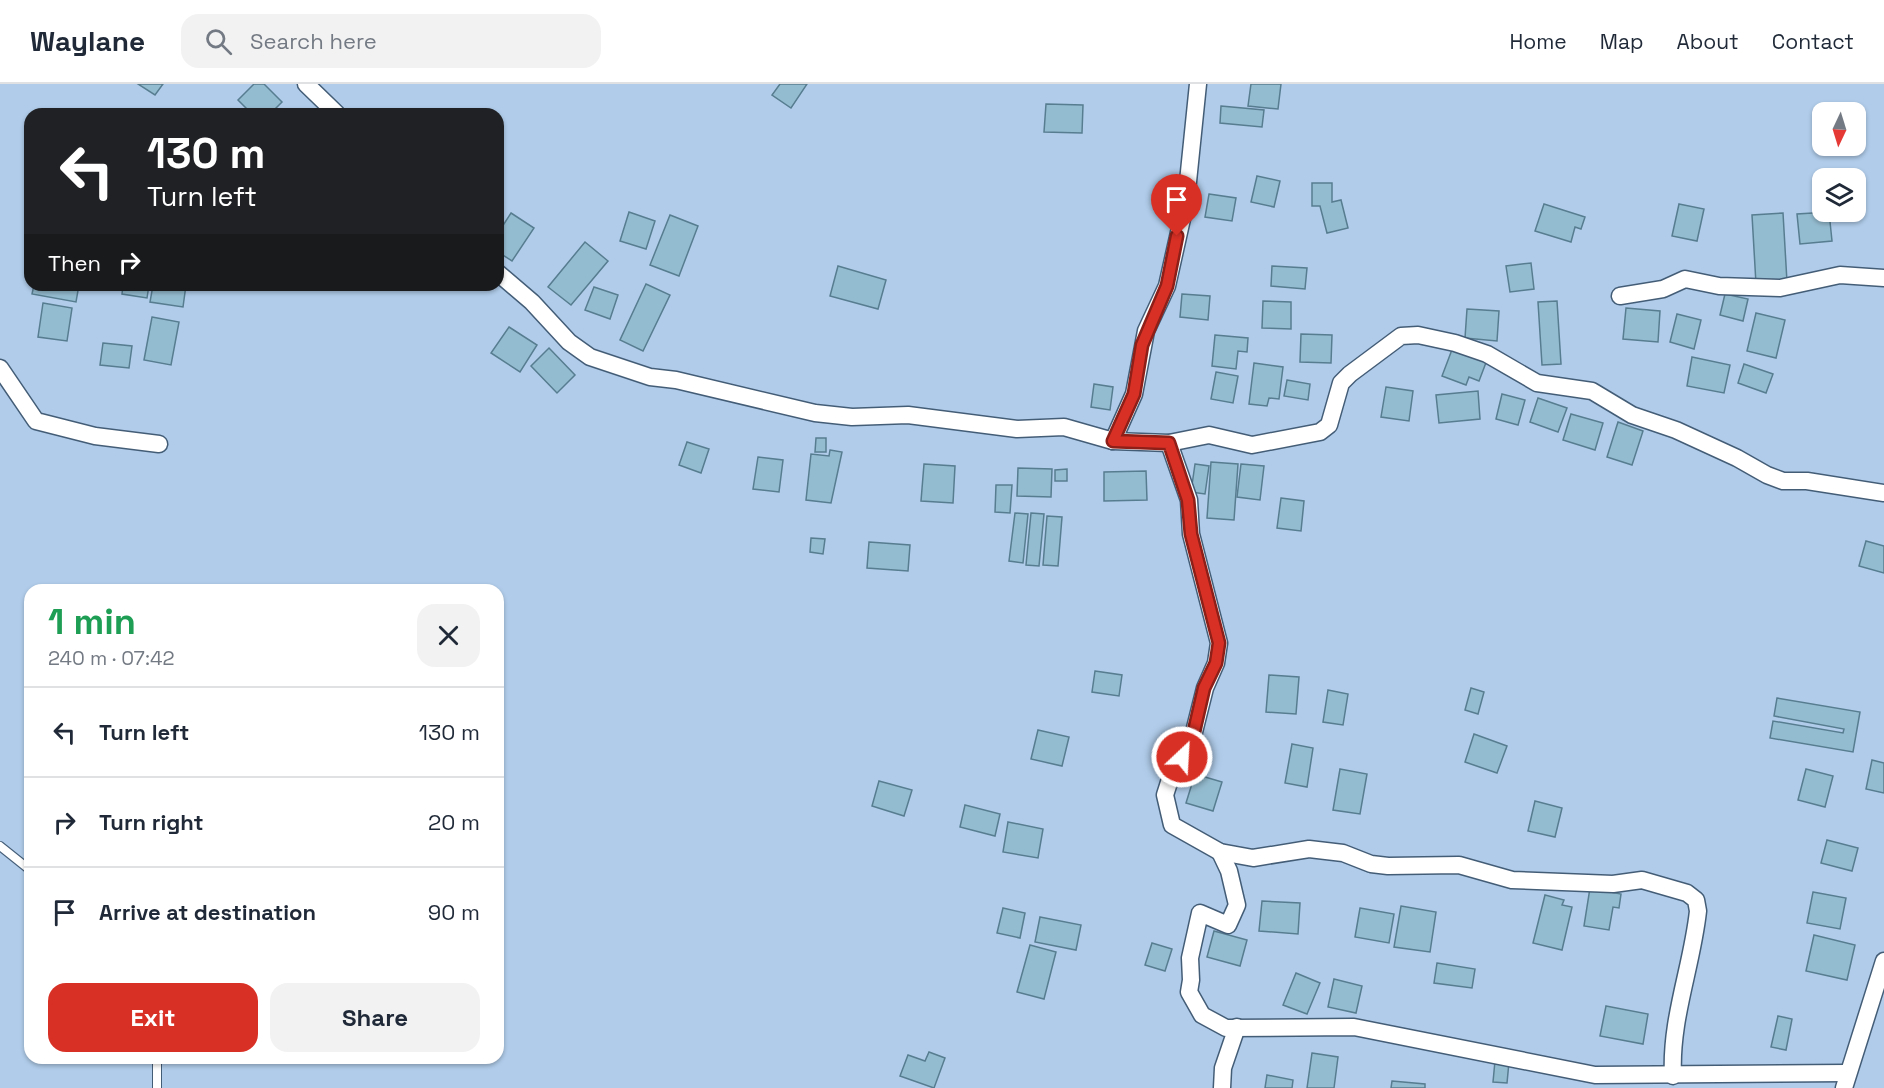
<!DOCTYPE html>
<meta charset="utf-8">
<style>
:root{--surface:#fff;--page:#f2f2f3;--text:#1f2937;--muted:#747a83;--line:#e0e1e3;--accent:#d93025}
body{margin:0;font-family:"Space Grotesk",sans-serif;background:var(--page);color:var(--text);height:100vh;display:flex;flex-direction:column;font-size:22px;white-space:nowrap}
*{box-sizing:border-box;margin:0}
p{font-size:20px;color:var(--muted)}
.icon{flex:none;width:33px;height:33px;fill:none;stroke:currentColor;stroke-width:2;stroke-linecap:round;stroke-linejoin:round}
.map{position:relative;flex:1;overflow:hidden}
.details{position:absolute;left:24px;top:500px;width:480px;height:480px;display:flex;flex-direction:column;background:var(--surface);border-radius:18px;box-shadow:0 2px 4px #0004}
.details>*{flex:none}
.guide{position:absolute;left:24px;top:24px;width:480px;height:183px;border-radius:18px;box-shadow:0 2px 4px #0004;background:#202124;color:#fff;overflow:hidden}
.needle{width:39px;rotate:184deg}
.fabs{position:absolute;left:1812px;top:18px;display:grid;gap:12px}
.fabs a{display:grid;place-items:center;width:54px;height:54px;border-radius:12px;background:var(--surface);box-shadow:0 2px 4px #0004;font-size:30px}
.pin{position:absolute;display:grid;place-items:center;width:51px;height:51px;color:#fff;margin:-62px -26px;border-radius:50% 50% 50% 0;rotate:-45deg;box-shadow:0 0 6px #0007}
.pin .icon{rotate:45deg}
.me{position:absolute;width:66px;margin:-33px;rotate:25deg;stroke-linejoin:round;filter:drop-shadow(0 0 4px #0008)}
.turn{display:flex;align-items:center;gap:21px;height:126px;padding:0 24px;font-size:27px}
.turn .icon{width:78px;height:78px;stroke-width:2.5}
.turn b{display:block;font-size:42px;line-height:51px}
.then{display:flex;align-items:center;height:57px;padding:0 24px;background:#0003;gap:12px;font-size:22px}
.round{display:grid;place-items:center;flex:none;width:63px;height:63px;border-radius:18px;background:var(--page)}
.overview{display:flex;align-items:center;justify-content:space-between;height:102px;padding:0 24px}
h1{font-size:36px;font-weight:700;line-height:45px;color:#1e9e55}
.primary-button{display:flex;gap:12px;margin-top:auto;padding:12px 24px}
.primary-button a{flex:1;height:69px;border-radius:18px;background:var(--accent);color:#fff;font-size:24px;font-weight:700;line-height:69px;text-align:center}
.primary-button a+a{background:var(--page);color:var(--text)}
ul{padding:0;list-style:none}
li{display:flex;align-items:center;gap:18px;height:90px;padding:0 24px;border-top:2px solid var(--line)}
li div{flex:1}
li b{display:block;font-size:22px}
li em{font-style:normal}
header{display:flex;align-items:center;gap:36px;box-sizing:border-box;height:84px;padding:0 30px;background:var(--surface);border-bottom:2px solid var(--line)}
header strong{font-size:28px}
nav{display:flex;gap:33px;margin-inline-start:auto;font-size:21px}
.search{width:420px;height:54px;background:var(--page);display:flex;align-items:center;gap:15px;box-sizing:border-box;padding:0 21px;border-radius:18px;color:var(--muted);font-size:22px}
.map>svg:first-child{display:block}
.building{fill:#94bcd0;stroke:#577d90;stroke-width:1.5}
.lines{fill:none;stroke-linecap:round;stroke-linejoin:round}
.lane-casing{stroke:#445d77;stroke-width:10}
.street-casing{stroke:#445d77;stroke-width:19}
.lane{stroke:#fff;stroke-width:8}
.street{stroke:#fff;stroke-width:16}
.route-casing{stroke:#8d1f18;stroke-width:15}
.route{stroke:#d93025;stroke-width:10}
</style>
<header>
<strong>Waylane</strong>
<div class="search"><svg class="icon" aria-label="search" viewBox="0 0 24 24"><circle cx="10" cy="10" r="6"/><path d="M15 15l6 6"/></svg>Search here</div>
<nav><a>Home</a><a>Map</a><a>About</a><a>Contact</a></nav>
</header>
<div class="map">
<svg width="1884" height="1004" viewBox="0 0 1884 1004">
<rect width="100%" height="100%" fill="#b0ccea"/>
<g class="building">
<path d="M 138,0 L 163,0 L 155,11 Z"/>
<path d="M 254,0 L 264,0 L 282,18 L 270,30 L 252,30 L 238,16 Z"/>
<path d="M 780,0 L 807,0 L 791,24 L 772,11 Z"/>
<path d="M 1251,0 L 1281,0 L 1278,25 L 1248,22 Z"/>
<path d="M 1046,20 L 1083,21 L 1082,49 L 1044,48 Z"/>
<path d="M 1221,22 L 1264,26 L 1262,43 L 1220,39 Z"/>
<path d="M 1257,92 L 1280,97 L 1274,123 L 1251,118 Z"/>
<path d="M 1312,99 L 1332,99 L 1332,118 L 1341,116 L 1348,144 L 1327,149 L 1320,122 L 1312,122 Z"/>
<path d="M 1209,110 L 1236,114 L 1232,137 L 1205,133 Z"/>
<path d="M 1544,120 L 1585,133 L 1581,145 L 1575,143 L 1571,158 L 1535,147 Z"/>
<path d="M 1679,120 L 1704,125 L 1697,157 L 1672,152 Z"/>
<path d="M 629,128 L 655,137 L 646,165 L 620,157 Z"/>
<path d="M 1829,128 L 1832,157 L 1800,160 L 1797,130 Z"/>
<path d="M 511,129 L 534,144 L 512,177 L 498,168 L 498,149 Z"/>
<path d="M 1783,129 L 1787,198 L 1756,200 L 1752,131 Z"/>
<path d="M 670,131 L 698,142 L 679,192 L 650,181 Z"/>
<path d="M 585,158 L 608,177 L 571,221 L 548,203 Z"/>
<path d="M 1531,179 L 1534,205 L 1510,208 L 1506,182 Z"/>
<path d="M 838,182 L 886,196 L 878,225 L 830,212 Z"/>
<path d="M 1272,182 L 1307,184 L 1305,205 L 1271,202 Z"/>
<path d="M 646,200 L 670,211 L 643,267 L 620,256 Z"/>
<path d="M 34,201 L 79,201 L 76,218 L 32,210 Z"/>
<path d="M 123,201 L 149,201 L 147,214 L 122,210 Z"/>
<path d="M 153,201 L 186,201 L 183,223 L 150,218 Z"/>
<path d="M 594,203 L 618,211 L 610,235 L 585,226 Z"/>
<path d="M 1182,210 L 1210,212 L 1208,236 L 1180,233 Z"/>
<path d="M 1725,210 L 1748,215 L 1743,237 L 1720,231 Z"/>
<path d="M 1263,217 L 1291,218 L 1291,245 L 1262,244 Z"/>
<path d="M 1557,217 L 1561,280 L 1542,281 L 1538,218 Z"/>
<path d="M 43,219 L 72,224 L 67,257 L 38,253 Z"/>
<path d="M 1626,224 L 1660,227 L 1658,258 L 1623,255 Z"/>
<path d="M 1467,225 L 1499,227 L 1497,257 L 1465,254 Z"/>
<path d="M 1756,229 L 1785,236 L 1776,274 L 1747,267 Z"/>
<path d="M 1677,230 L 1701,236 L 1694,265 L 1670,258 Z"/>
<path d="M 152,233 L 179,238 L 171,281 L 144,276 Z"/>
<path d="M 509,243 L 537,261 L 520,288 L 491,269 Z"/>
<path d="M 1301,250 L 1332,251 L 1331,279 L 1300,278 Z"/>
<path d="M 1215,251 L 1248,254 L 1247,268 L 1238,267 L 1236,285 L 1212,282 Z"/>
<path d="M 103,259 L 132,262 L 129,284 L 100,281 Z"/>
<path d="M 1453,263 L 1487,276 L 1479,297 L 1469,293 L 1466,301 L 1442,292 Z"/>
<path d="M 549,264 L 575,291 L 557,309 L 531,282 Z"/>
<path d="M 1692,273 L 1730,281 L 1724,309 L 1687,302 Z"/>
<path d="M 1254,279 L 1283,283 L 1279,315 L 1269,314 L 1267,322 L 1249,320 Z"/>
<path d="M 1744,280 L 1773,290 L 1766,309 L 1738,299 Z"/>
<path d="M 1216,288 L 1238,292 L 1233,319 L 1211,315 Z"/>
<path d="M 1287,296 L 1310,300 L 1308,316 L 1284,312 Z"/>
<path d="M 1094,300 L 1113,303 L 1110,326 L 1091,323 Z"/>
<path d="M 1386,303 L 1413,307 L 1409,337 L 1381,333 Z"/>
<path d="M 1478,307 L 1480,335 L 1439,339 L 1436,311 Z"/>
<path d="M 1502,310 L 1525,316 L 1518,341 L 1496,335 Z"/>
<path d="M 1538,314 L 1567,324 L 1558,348 L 1530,338 Z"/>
<path d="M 1571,330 L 1603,339 L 1595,366 L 1563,356 Z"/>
<path d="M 1618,338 L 1643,347 L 1632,381 L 1607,373 Z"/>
<path d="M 816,354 L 826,354 L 826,368 L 815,368 Z"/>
<path d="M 687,358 L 709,365 L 701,389 L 679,381 Z"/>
<path d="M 830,366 L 842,368 L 831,419 L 806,416 L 811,370 L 829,372 Z"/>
<path d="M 758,373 L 783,376 L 779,408 L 753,405 Z"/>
<path d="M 1211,378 L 1238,380 L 1234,436 L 1207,434 Z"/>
<path d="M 924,380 L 955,382 L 953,419 L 921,417 Z"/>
<path d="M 1195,380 L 1209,382 L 1205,410 L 1191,408 Z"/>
<path d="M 1241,380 L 1264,382 L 1260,416 L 1237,413 Z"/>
<path d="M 1018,384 L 1052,385 L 1051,413 L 1017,412 Z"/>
<path d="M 1067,385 L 1067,397 L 1055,397 L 1055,386 Z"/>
<path d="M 1146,387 L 1147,416 L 1104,417 L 1104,388 Z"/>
<path d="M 996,401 L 1012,401 L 1010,429 L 995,428 Z"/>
<path d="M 1281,414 L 1304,417 L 1301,447 L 1277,444 Z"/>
<path d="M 1015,429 L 1028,430 L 1023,479 L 1009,477 Z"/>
<path d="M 1031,429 L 1044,430 L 1039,482 L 1026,481 Z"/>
<path d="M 1047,432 L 1062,433 L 1058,482 L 1043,481 Z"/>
<path d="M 811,454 L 825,455 L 823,470 L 810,468 Z"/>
<path d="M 1866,457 L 1884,462 L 1884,489 L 1859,482 Z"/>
<path d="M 869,458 L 910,461 L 908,487 L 867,484 Z"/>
<path d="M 1095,587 L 1122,591 L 1119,612 L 1092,608 Z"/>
<path d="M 1269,591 L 1299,593 L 1296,630 L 1266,628 Z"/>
<path d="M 1471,604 L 1484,608 L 1478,630 L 1465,626 Z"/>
<path d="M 1328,606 L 1348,610 L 1343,641 L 1323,638 Z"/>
<path d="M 1777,614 L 1860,628 L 1853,668 L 1770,654 L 1773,637 L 1843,649 L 1844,645 L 1774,632 Z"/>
<path d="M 1038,646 L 1069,653 L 1062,682 L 1031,675 Z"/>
<path d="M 1474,650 L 1507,662 L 1497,689 L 1465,678 Z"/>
<path d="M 1292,660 L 1313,664 L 1307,703 L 1285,699 Z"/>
<path d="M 1872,676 L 1884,679 L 1884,709 L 1866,705 Z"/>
<path d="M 1340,685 L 1367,690 L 1360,730 L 1333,726 Z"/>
<path d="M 1806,685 L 1833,692 L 1825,723 L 1798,716 Z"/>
<path d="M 1195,690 L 1222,698 L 1213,727 L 1186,719 Z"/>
<path d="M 879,697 L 912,706 L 904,732 L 872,722 Z"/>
<path d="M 1535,717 L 1562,724 L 1555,753 L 1528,747 Z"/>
<path d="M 965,721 L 1000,730 L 995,752 L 960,743 Z"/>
<path d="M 1008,738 L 1043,745 L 1038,774 L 1003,768 Z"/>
<path d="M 1827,756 L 1858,764 L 1852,787 L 1821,779 Z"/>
<path d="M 1590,804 L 1621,810 L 1619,824 L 1613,823 L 1609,846 L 1584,842 Z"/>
<path d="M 1813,808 L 1846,814 L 1840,845 L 1807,839 Z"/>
<path d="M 1545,811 L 1564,816 L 1562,821 L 1572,823 L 1562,866 L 1533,859 Z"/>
<path d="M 1262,817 L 1300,819 L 1298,850 L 1259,847 Z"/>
<path d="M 1401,822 L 1436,828 L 1430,868 L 1394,863 Z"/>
<path d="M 1003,824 L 1025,829 L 1020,854 L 997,849 Z"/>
<path d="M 1360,824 L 1394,830 L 1389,859 L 1355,853 Z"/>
<path d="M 1040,833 L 1081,841 L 1076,866 L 1035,858 Z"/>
<path d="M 1214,847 L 1247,856 L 1240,882 L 1207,873 Z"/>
<path d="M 1814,851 L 1855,861 L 1847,896 L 1806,887 Z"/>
<path d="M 1152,859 L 1172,865 L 1165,887 L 1145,881 Z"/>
<path d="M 1030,861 L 1056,868 L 1044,915 L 1017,908 Z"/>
<path d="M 1437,879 L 1475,885 L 1472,904 L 1434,899 Z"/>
<path d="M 1296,889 L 1320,899 L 1307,930 L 1283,921 Z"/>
<path d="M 1334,895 L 1362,902 L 1356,929 L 1328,923 Z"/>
<path d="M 1606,922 L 1648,930 L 1643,960 L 1600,952 Z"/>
<path d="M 1778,932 L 1792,935 L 1786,966 L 1771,963 Z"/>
<path d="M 929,968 L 945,974 L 934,1004 L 900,992 L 908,971 L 925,977 Z"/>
<path d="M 1312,969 L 1338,973 L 1334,1004 L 1307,1004 Z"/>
<path d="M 1495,977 L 1509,978 L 1507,999 L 1493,998 Z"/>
<path d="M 1267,991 L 1293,996 L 1292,1004 L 1265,1004 Z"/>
<path d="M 1392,997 L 1425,1000 L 1425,1004 L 1391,1004 Z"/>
</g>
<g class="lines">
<defs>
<g id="lane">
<path d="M 0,762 L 30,786"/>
<path d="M 157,974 L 157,1004"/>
</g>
<g id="street">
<path d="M 306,0 L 337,30"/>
<path d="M 498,189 L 532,218 L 569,258 L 590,273 L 650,293 L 676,296 L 815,329 L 852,333 L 908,331 L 1017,345 L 1064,343 L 1113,357 L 1169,359 L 1209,351 L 1252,361 L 1320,348 L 1329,341 L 1341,299 L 1350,290 L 1401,252 L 1418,251 L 1455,259 L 1487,270 L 1537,299 L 1592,307 L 1632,331 L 1676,346 L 1737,374 L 1767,391 L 1783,397 L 1807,397 L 1884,409"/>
<path d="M 1620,212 L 1663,205 L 1685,195 L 1719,202 L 1780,204 L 1840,191 L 1884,194"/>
<path d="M 0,284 L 36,337 L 95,352 L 159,360"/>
<path d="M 1113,357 L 1134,310 L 1146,247 L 1167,202 L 1186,117 L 1198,0"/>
<path d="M 1169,359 L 1189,416 L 1191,450 L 1219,559 L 1216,579 L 1205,604 L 1192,656 L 1172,689 L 1165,711 L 1172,741 L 1220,768 L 1253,774 L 1309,765 L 1343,769 L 1371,780 L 1388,782 L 1459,781 L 1512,796 L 1613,800 L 1642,796 L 1687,809 L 1696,816 L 1698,827 C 1692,883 1670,935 1673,992"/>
<path d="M 1220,768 L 1229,787 L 1237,821 L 1228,841 L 1200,829 L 1190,874 L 1191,896 L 1189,908 L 1202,931 L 1226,944 L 1354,943 L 1595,991 L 1847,989"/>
<path d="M 1222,1004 L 1223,984 L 1237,943"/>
<path d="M 1844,1004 L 1884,877"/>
</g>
</defs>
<use href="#lane" class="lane-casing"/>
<use href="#street" class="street-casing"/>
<use href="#lane" class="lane"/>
<use href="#street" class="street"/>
</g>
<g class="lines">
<defs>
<path id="route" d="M 1177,152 L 1167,202 L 1142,261 L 1134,310 L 1113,357 L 1169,359 L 1188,416 L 1191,450 L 1219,559 L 1216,579 L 1204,604 L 1192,656 L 1182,673"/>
</defs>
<use href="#route" class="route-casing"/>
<use href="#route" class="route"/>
</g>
</svg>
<div class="fabs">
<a><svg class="needle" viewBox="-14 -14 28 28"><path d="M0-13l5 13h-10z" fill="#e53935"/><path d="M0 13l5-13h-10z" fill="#747a83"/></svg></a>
<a><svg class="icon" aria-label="layers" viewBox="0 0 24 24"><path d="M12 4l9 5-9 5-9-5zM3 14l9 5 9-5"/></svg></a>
</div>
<div class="pin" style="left:1177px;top:152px;background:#d93025"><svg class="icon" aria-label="arrive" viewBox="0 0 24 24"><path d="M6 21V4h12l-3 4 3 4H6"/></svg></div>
<svg class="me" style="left:1182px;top:673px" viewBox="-20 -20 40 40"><circle r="17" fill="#d93025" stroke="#fff" stroke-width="3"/><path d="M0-11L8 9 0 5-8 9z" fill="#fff"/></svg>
<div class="guide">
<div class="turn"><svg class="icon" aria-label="left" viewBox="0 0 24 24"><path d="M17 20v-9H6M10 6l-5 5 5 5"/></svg><div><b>130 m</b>Turn left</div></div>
<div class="then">Then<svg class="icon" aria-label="right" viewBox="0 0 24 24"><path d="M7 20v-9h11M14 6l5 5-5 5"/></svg></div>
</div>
<section class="details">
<div class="overview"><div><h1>1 min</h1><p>240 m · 07:42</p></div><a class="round"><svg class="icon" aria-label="close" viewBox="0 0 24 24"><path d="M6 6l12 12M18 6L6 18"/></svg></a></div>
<ul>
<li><svg class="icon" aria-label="left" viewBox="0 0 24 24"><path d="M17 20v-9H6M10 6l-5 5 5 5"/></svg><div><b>Turn left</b></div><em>130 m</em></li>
<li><svg class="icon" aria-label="right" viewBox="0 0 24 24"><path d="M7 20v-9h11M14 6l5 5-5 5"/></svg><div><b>Turn right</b></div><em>20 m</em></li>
<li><svg class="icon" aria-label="arrive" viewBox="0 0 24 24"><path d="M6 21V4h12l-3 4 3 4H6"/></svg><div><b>Arrive at destination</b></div><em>90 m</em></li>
</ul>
<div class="primary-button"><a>Exit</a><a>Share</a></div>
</section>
</div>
